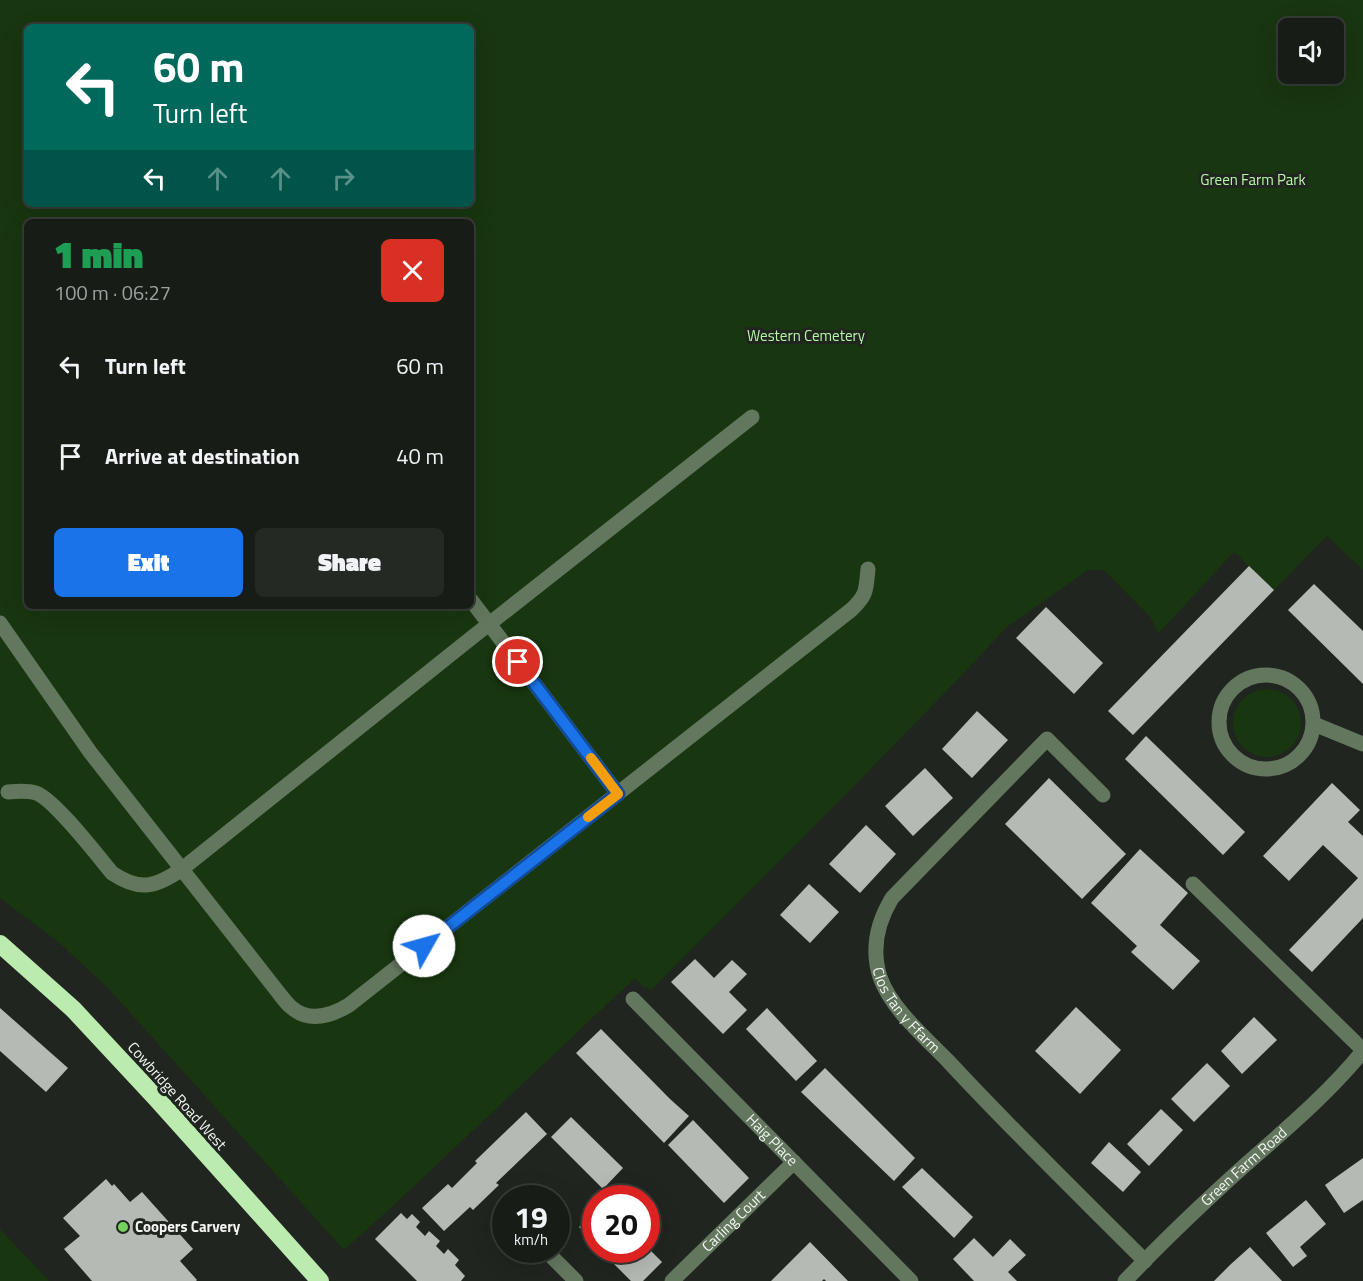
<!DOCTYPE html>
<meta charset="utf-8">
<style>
:root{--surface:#181c17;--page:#252924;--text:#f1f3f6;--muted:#9fa1a1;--line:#363a36;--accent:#1a73e8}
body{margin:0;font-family:"Titillium Web",sans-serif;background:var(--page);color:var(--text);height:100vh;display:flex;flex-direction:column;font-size:22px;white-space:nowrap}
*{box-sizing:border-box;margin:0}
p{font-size:20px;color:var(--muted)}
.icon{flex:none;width:33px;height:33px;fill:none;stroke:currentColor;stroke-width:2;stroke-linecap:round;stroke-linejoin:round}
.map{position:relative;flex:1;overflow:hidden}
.drawer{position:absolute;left:24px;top:219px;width:450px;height:390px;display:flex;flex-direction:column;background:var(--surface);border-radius:9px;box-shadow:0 6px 24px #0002,0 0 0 2px var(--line)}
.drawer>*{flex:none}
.hud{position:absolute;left:24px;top:24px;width:450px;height:183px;border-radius:9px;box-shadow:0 6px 24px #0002,0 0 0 2px var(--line);background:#00695c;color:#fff;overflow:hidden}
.fabs{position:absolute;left:1278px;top:18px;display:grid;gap:12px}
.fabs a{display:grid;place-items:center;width:66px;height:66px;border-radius:9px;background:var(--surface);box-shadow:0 6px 24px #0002,0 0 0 2px var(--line);font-size:30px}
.speed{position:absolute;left:492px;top:1185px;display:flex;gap:12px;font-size:30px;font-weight:700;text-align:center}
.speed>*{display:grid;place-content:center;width:78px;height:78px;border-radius:50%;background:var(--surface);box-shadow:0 6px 24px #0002,0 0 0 2px var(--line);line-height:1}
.speed small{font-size:15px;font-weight:400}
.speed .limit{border:9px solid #d22;background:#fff;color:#111}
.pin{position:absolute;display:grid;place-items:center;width:51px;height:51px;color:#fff;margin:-26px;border:3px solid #fff;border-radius:50%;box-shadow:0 2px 6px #0007}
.me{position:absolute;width:66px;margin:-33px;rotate:52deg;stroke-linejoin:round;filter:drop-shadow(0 0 4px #0008)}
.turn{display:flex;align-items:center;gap:21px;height:126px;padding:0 30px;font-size:27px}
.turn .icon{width:78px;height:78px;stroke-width:2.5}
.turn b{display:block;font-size:42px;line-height:51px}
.lanes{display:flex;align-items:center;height:57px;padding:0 30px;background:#0003;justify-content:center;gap:30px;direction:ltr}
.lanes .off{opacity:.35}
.round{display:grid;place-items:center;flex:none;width:63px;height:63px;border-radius:9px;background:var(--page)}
.headline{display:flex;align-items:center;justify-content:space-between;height:102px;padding:0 30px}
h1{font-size:36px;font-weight:800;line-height:45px;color:#1e9e55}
.action{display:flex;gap:12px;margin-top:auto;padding:12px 30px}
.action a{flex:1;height:69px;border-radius:9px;background:var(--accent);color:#fff;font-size:24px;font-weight:800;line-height:69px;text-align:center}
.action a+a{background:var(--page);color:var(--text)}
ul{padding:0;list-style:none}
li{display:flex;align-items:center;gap:18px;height:90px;padding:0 30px}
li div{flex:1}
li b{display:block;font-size:22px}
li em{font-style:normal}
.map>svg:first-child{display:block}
.green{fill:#183610;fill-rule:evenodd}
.building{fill:#b5bbb4}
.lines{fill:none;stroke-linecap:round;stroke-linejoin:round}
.minor{stroke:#63765e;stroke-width:15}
.highway{stroke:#bbebaf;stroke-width:18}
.route-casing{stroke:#114b97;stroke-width:15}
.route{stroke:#1a73e8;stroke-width:10}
.slow{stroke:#f59e0b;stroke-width:10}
.poi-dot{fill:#74d25c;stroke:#20251f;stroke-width:2}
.labels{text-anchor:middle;stroke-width:6;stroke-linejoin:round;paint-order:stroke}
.park-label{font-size:15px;fill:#b6f7a7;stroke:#20251f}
.street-label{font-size:15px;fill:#f2f5f1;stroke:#20251f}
.poi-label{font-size:15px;font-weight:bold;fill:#f2f5f1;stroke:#20251f;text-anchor:start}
</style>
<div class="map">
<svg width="1363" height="1281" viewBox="0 0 1363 1281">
<rect width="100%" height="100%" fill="#20251f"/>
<g class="green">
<path d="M 0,0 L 1363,0 L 1363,570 L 1327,536 L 1274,590 L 1234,552 L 1158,634 L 1151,618 L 1104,570 L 1088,570 L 1007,627 L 961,676 L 856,784 L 652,989 L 643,987 L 635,978 L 394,1205 L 344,1250 L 106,986 L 57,941 L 0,898 ZM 27,27 L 471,27 L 471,204 L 27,204 ZM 1288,28 L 1334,28 L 1334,74 L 1288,74 ZM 27,222 L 471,222 L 471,606 L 27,606 Z"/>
<circle cx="1267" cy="723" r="34"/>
<path d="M 0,1229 L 49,1281 L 0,1281 Z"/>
</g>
<g class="building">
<path d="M 1249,566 L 1274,590 L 1133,735 L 1108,711 Z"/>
<path d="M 1314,584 L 1363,631 L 1363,684 L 1288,610 Z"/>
<path d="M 1046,607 L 1103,663 L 1074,694 L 1016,638 Z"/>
<path d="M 977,711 L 1008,740 L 972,778 L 942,749 Z"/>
<path d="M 1146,736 L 1245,832 L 1223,855 L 1125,759 Z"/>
<path d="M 925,768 L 953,798 L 913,836 L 885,806 Z"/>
<path d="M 1049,778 L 1126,854 L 1082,899 L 1005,824 Z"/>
<path d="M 1332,783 L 1360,810 L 1348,822 L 1363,836 L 1363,918 L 1312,972 L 1289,950 L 1358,878 L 1323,845 L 1289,881 L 1263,856 Z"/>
<path d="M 866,825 L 896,854 L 860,893 L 829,864 Z"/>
<path d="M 1140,849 L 1188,893 L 1160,925 L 1200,961 L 1173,990 L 1131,952 L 1137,946 L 1091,903 Z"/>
<path d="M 809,884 L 839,912 L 810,943 L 780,915 Z"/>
<path d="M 695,959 L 714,978 L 732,960 L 747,974 L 729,992 L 747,1010 L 723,1034 L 671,982 Z"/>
<path d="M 1076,1007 L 1121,1050 L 1080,1094 L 1035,1051 Z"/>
<path d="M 0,1008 L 68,1068 L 46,1092 L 0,1051 Z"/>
<path d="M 767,1008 L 817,1061 L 796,1081 L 746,1029 Z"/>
<path d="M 1254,1017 L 1277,1040 L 1242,1074 L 1221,1051 Z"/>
<path d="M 601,1029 L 670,1099 L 689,1116 L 664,1143 L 576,1053 Z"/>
<path d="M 1207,1063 L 1230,1086 L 1194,1122 L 1171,1099 Z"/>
<path d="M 825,1068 L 915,1158 L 894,1181 L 801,1092 Z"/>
<path d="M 1161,1109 L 1183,1130 L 1149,1166 L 1127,1144 Z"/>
<path d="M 526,1112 L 547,1134 L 496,1183 L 499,1185 L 473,1210 L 470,1207 L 444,1231 L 422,1208 L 448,1184 L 452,1188 L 477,1163 L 475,1161 Z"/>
<path d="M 571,1117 L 623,1168 L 603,1189 L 551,1137 Z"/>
<path d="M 693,1120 L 749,1178 L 724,1203 L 668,1145 Z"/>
<path d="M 1109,1142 L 1141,1172 L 1123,1192 L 1091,1163 Z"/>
<path d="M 1363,1158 L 1363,1200 L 1344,1213 L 1325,1185 Z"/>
<path d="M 922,1168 L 973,1217 L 954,1238 L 902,1187 Z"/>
<path d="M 106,1179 L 112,1186 L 114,1184 L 130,1202 L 142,1192 L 193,1249 L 180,1261 L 197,1280 L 196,1281 L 92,1281 L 64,1249 L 80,1236 L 63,1218 Z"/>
<path d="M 1306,1200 L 1326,1224 L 1300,1247 L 1307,1256 L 1293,1267 L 1266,1233 Z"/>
<path d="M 596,1211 L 596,1244 L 579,1227 Z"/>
<path d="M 401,1213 L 407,1219 L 412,1214 L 420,1222 L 416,1227 L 425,1236 L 429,1231 L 440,1241 L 436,1246 L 444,1254 L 448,1249 L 459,1260 L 455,1265 L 465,1276 L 461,1281 L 417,1281 L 375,1239 Z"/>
<path d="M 974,1238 L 993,1257 L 1010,1239 L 1026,1255 L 1008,1272 L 1017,1281 L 974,1281 L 953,1259 Z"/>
<path d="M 810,1242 L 848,1281 L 826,1281 L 824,1279 L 822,1281 L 771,1281 Z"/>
<path d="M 646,1246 L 662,1262 L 643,1281 L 631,1281 L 600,1250 L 646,1250 Z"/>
<path d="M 1250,1247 L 1282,1281 L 1214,1281 L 1231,1264 Z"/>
</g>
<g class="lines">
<g class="minor">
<path d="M 471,600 L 618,794"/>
<path d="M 0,623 L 90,752 L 278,992 C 282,997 286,1003 291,1007 C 309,1023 331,1016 349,1005 L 851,610 C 867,595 866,590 868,569"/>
<circle cx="1266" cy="722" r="47"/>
<path d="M 1314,724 L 1363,744"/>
<path d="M 8,792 C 17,791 27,790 36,793 C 54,799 97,855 112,873 C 140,892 156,887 182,869 L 470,639 L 752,417"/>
<path id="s1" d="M 1103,795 L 1047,739 L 892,898 C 877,923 871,949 880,977 C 891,1009 926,1038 949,1062 C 1012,1130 1079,1195 1145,1261"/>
<path d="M 1193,884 L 1363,1050"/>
<path id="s2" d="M 633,999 L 911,1281"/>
<path d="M 545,1250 L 576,1281"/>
<path id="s3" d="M 672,1281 L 794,1162"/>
<path id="s4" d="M 1125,1281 C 1163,1241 1203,1203 1244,1166 C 1286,1129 1328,1094 1363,1051"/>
</g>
<path class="highway" d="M 0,944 L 73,1009 L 156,1098 L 320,1281"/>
</g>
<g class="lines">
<defs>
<path id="route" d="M 424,946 L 618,794 L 518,662"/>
</defs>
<use href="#route" class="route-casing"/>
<use href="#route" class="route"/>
<path class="slow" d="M 588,817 L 618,794 L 591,758"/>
</g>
<circle class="poi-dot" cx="123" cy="1227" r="6"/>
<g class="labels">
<g class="park-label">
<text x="1253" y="185">Green Farm Park</text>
<text x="806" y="341">Western Cemetery</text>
</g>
<g class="street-label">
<text dy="5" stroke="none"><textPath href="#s1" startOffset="426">Clos Tan y Ffarm</textPath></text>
<text transform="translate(177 1096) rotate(48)" y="5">Cowbridge Road West</text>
<text dy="5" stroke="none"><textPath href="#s2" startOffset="198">Haig Place</textPath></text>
<text dy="5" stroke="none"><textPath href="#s4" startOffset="165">Green Farm Road</textPath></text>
<text dy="5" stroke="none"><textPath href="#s3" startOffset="86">Carling Court</textPath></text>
</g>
<g class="poi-label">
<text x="135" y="1232">Coopers Carvery</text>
</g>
</g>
</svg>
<div class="fabs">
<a><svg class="icon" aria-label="sound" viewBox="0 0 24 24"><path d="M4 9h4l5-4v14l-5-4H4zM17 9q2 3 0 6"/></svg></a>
</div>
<div class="speed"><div>19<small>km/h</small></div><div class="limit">20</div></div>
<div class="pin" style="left:518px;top:662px;background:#d93025"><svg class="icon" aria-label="arrive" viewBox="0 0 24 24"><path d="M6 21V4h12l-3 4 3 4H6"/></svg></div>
<svg class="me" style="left:424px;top:946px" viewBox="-20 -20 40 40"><circle r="19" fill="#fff"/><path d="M0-13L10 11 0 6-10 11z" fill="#1a73e8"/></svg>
<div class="hud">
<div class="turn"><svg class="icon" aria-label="left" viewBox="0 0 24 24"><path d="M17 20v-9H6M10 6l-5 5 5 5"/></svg><div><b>60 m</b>Turn left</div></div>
<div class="lanes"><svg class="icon" aria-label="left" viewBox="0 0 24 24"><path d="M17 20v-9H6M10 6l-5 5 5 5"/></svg><svg class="icon off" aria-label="ahead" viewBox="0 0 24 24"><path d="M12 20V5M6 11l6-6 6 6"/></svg><svg class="icon off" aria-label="ahead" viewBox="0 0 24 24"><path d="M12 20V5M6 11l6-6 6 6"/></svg><svg class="icon off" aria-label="right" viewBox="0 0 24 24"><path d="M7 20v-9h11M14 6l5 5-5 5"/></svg></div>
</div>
<section class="drawer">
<div class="headline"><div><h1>1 min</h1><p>100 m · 06:27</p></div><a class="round" style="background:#d93025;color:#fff"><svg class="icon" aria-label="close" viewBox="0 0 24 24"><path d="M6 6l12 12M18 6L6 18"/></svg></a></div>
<ul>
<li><svg class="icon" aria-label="left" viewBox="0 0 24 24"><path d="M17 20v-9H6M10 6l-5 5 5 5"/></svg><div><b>Turn left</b></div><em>60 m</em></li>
<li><svg class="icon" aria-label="arrive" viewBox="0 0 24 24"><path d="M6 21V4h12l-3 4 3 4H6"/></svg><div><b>Arrive at destination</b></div><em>40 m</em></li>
</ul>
<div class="action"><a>Exit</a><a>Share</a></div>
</section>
</div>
